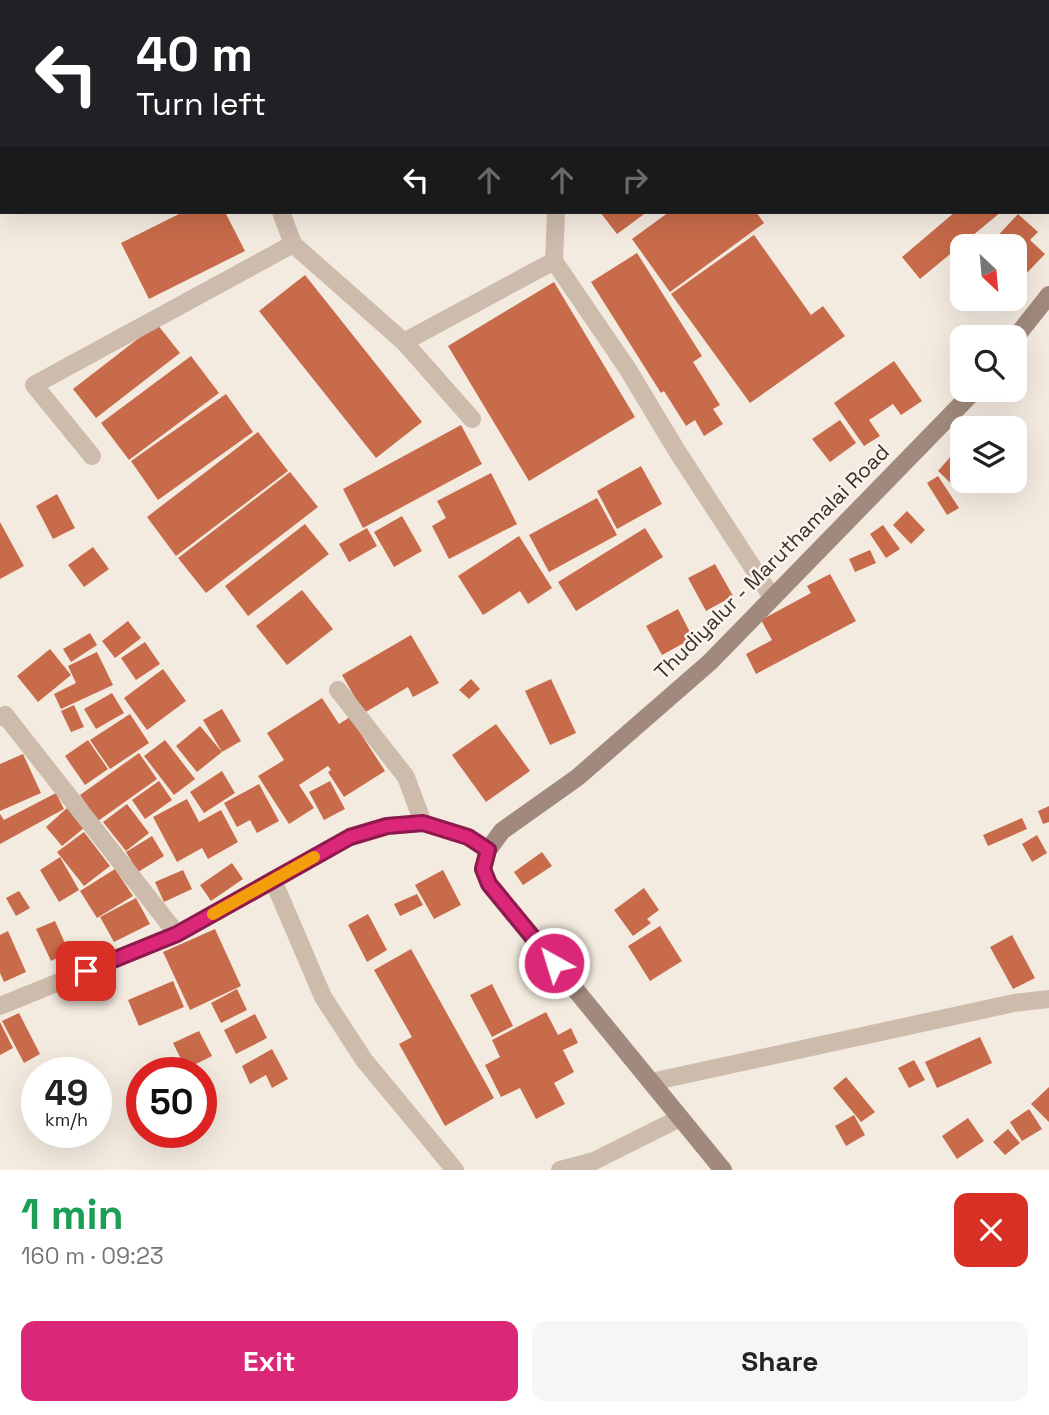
<!DOCTYPE html>
<meta charset="utf-8">
<style>
:root{--surface:#fff;--page:#f6f6f6;--text:#222;--muted:#767676;--accent:#db2777}
body{margin:0;font-family:"Space Grotesk",sans-serif;background:var(--page);color:var(--text);height:100vh;display:flex;flex-direction:column;font-size:26px;white-space:nowrap}
*{box-sizing:border-box;margin:0}
p{font-size:23px;color:var(--muted)}
.icon{flex:none;width:38px;height:38px;fill:none;stroke:currentColor;stroke-width:2;stroke-linecap:round;stroke-linejoin:round}
.map{position:relative;height:1170px;overflow:hidden}
.details{display:flex;flex-direction:column;background:var(--surface);flex:1}
.details>*{flex:none}
.banner{position:absolute;left:0px;top:0px;width:1050px;height:214px;box-shadow:0 7px 28px #0002;background:#202124;color:#fff;overflow:hidden}
.needle{width:46px;rotate:154deg}
.controls{position:absolute;left:950px;top:234px;display:grid;gap:14px}
.controls a{display:grid;place-items:center;width:77px;height:77px;border-radius:14px;background:var(--surface);box-shadow:0 7px 28px #0002;font-size:35px}
.speed{position:absolute;left:21px;top:1057px;display:flex;gap:14px;font-size:35px;font-weight:700;text-align:center}
.speed>*{display:grid;place-content:center;width:91px;height:91px;border-radius:50%;background:var(--surface);box-shadow:0 7px 28px #0002;line-height:1}
.speed small{font-size:18px;font-weight:400}
.speed .limit{border:10px solid #d22;background:#fff;color:#111}
.pin{position:absolute;display:grid;place-items:center;width:60px;height:60px;color:#fff;margin:-30px;border-radius:14px;box-shadow:0 4px 10px #0006}
.me{position:absolute;width:77px;margin:-38px;rotate:321deg;stroke-linejoin:round;filter:drop-shadow(0 0 5px #0008)}
.turn{display:flex;align-items:center;gap:24px;height:147px;padding:0 21px;font-size:32px}
.turn .icon{width:91px;height:91px;stroke-width:2.5}
.turn b{display:block;font-size:49px;line-height:60px}
.lanes{display:flex;align-items:center;height:66px;padding:0 21px;background:#0003;justify-content:center;gap:35px;direction:ltr}
.lanes .off{opacity:.35}
.round{display:grid;place-items:center;flex:none;width:74px;height:74px;border-radius:14px;background:var(--page)}
.summary{display:flex;align-items:center;justify-content:space-between;height:119px;padding:0 21px}
h1{font-size:42px;font-weight:700;line-height:52px;color:#1e9e55}
.cta{display:flex;gap:14px;margin-top:auto;padding:14px 21px}
.cta a{flex:1;height:80px;border-radius:14px;background:var(--accent);color:#fff;font-size:28px;font-weight:700;line-height:80px;text-align:center}
.cta a+a{background:var(--page);color:var(--text)}
.map>svg:first-child{display:block}
.building{fill:#c86b4a}
.lines{fill:none;stroke-linecap:round;stroke-linejoin:round}
.minor{stroke:#cdbbac;stroke-width:18}
.tertiary{stroke:#cdbbac;stroke-width:18}
.secondary{stroke:#a18a7d;stroke-width:18}
.route-casing{stroke:#8e194d;stroke-width:18}
.route{stroke:#db2777;stroke-width:12}
.slow{stroke:#f59e0b;stroke-width:12}
.labels{text-anchor:middle;stroke-width:5;stroke-linejoin:round;paint-order:stroke}
.street-label{font-size:21px;fill:#3b302b;stroke:#fbf5ed}
</style>
<div class="map">
<svg width="1049" height="1170" viewBox="0 0 1049 1170">
<rect width="100%" height="100%" fill="#f4ebe0"/>
<g class="building">
<path d="M 183,212 L 225,212 L 245,251 L 149,299 L 121,243 Z"/>
<path d="M 600,212 L 647,212 L 617,234 Z"/>
<path d="M 669,212 L 756,212 L 764,223 L 670,292 L 632,239 Z"/>
<path d="M 955,212 L 1001,212 L 920,279 L 902,257 Z"/>
<path d="M 1018,214 L 1038,232 L 1030,240 L 1045,254 L 1023,277 L 1015,270 L 1015,247 L 991,247 L 989,245 Z"/>
<path d="M 754,235 L 811,315 L 823,306 L 845,336 L 750,403 L 671,294 Z"/>
<path d="M 637,253 L 702,356 L 693,362 L 720,405 L 713,409 L 723,424 L 704,436 L 695,420 L 686,426 L 664,391 L 661,393 L 591,282 Z"/>
<path d="M 305,275 L 422,422 L 376,458 L 259,311 Z"/>
<path d="M 554,282 L 635,417 L 529,481 L 448,346 Z"/>
<path d="M 157,324 L 180,353 L 96,418 L 73,389 Z"/>
<path d="M 191,356 L 219,393 L 129,460 L 101,423 Z"/>
<path d="M 894,361 L 922,401 L 901,415 L 893,404 L 869,420 L 880,436 L 864,446 L 834,403 Z"/>
<path d="M 226,394 L 253,432 L 158,500 L 131,461 Z"/>
<path d="M 840,420 L 856,443 L 830,462 L 812,439 Z"/>
<path d="M 461,425 L 482,464 L 363,528 L 343,489 Z"/>
<path d="M 258,432 L 288,471 L 176,556 L 147,517 Z"/>
<path d="M 952,455 L 962,465 L 962,481 L 968,481 L 959,491 L 938,471 Z"/>
<path d="M 641,466 L 662,504 L 617,529 L 597,491 Z"/>
<path d="M 290,472 L 318,507 L 206,593 L 178,558 Z"/>
<path d="M 491,473 L 517,524 L 449,559 L 432,526 L 446,518 L 437,501 Z"/>
<path d="M 938,476 L 959,508 L 947,515 L 927,483 Z"/>
<path d="M 57,494 L 75,528 L 53,539 L 36,506 Z"/>
<path d="M 597,498 L 617,535 L 549,572 L 529,535 Z"/>
<path d="M 907,511 L 925,530 L 911,544 L 893,525 Z"/>
<path d="M 402,516 L 422,551 L 394,567 L 374,532 Z"/>
<path d="M 0,522 L 24,566 L 0,579 Z"/>
<path d="M 305,524 L 329,554 L 248,616 L 225,586 Z"/>
<path d="M 883,525 L 900,549 L 886,558 L 870,534 Z"/>
<path d="M 367,528 L 377,546 L 349,562 L 339,544 Z"/>
<path d="M 645,528 L 663,557 L 576,611 L 558,582 Z"/>
<path d="M 519,536 L 552,588 L 528,604 L 520,591 L 483,615 L 458,576 Z"/>
<path d="M 93,547 L 109,569 L 84,587 L 68,565 Z"/>
<path d="M 870,550 L 876,563 L 855,572 L 849,559 Z"/>
<path d="M 715,564 L 733,596 L 706,611 L 688,578 Z"/>
<path d="M 830,574 L 856,621 L 756,674 L 746,654 L 772,640 L 761,620 L 811,593 L 807,586 Z"/>
<path d="M 302,590 L 333,629 L 287,665 L 256,626 Z"/>
<path d="M 678,609 L 693,638 L 662,655 L 646,626 Z"/>
<path d="M 128,621 L 141,638 L 115,658 L 102,641 Z"/>
<path d="M 90,633 L 97,645 L 71,662 L 63,649 Z"/>
<path d="M 411,635 L 439,683 L 413,697 L 408,687 L 364,713 L 342,675 Z"/>
<path d="M 145,642 L 160,664 L 136,680 L 121,658 Z"/>
<path d="M 50,649 L 71,675 L 38,702 L 17,676 Z"/>
<path d="M 97,652 L 113,685 L 61,709 L 54,694 L 76,683 L 68,666 Z"/>
<path d="M 163,669 L 186,701 L 147,730 L 124,698 Z"/>
<path d="M 471,679 L 480,689 L 469,699 L 459,690 Z"/>
<path d="M 551,679 L 576,733 L 550,745 L 525,691 Z"/>
<path d="M 112,693 L 124,713 L 96,729 L 84,709 Z"/>
<path d="M 322,698 L 339,724 L 350,717 L 385,771 L 344,797 L 328,772 L 331,770 L 328,766 L 299,785 L 314,808 L 289,824 L 258,776 L 284,760 L 267,733 Z"/>
<path d="M 74,705 L 84,727 L 71,732 L 61,711 Z"/>
<path d="M 222,709 L 241,741 L 222,752 L 203,720 Z"/>
<path d="M 130,714 L 149,743 L 110,769 L 90,740 Z"/>
<path d="M 496,724 L 530,771 L 486,802 L 452,755 Z"/>
<path d="M 200,726 L 222,752 L 197,772 L 176,746 Z"/>
<path d="M 88,740 L 108,769 L 85,785 L 65,756 Z"/>
<path d="M 165,740 L 195,779 L 174,795 L 144,756 Z"/>
<path d="M 139,753 L 157,779 L 98,821 L 80,795 Z"/>
<path d="M 23,754 L 41,793 L 0,811 L 0,764 Z"/>
<path d="M 222,771 L 235,793 L 204,813 L 190,792 Z"/>
<path d="M 159,781 L 172,800 L 145,819 L 132,800 Z"/>
<path d="M 330,781 L 345,809 L 324,820 L 309,792 Z"/>
<path d="M 259,784 L 279,821 L 257,833 L 250,820 L 237,827 L 224,803 Z"/>
<path d="M 56,793 L 64,809 L 0,844 L 0,814 L 4,820 Z"/>
<path d="M 187,799 L 199,822 L 221,810 L 238,842 L 208,859 L 202,848 L 177,862 L 153,817 Z"/>
<path d="M 127,804 L 149,833 L 126,851 L 103,822 Z"/>
<path d="M 1049,806 L 1049,822 L 1043,824 L 1038,811 Z"/>
<path d="M 67,808 L 84,828 L 62,846 L 46,827 Z"/>
<path d="M 1022,818 L 1027,829 L 988,846 L 983,835 Z"/>
<path d="M 84,832 L 110,866 L 84,886 L 57,852 Z"/>
<path d="M 1037,835 L 1047,853 L 1032,862 L 1022,844 Z"/>
<path d="M 152,836 L 164,856 L 138,872 L 126,852 Z"/>
<path d="M 542,852 L 552,866 L 523,885 L 514,872 Z"/>
<path d="M 60,857 L 79,890 L 59,902 L 40,870 Z"/>
<path d="M 232,863 L 243,879 L 211,901 L 200,885 Z"/>
<path d="M 115,869 L 133,896 L 97,918 L 80,891 Z"/>
<path d="M 183,870 L 192,889 L 164,902 L 155,882 Z"/>
<path d="M 443,870 L 461,905 L 434,919 L 415,885 Z"/>
<path d="M 644,888 L 659,910 L 647,919 L 651,923 L 633,936 L 614,910 Z"/>
<path d="M 19,891 L 30,908 L 16,916 L 6,898 Z"/>
<path d="M 417,894 L 423,905 L 400,916 L 394,904 Z"/>
<path d="M 136,898 L 150,924 L 114,942 L 100,917 Z"/>
<path d="M 368,914 L 387,950 L 367,962 L 348,925 Z"/>
<path d="M 55,921 L 69,952 L 51,961 L 36,929 Z"/>
<path d="M 660,926 L 682,961 L 650,981 L 628,946 Z"/>
<path d="M 215,929 L 241,986 L 190,1010 L 163,952 Z"/>
<path d="M 8,931 L 26,972 L 4,982 L 0,973 L 0,935 Z"/>
<path d="M 1012,935 L 1035,978 L 1013,989 L 990,947 Z"/>
<path d="M 411,949 L 494,1098 L 445,1126 L 399,1044 L 412,1037 L 374,970 Z"/>
<path d="M 173,981 L 184,1007 L 139,1026 L 128,1000 Z"/>
<path d="M 492,984 L 513,1026 L 492,1037 L 470,995 Z"/>
<path d="M 237,989 L 247,1010 L 221,1023 L 211,1003 Z"/>
<path d="M 546,1012 L 558,1035 L 571,1028 L 578,1043 L 563,1050 L 574,1072 L 554,1083 L 565,1104 L 536,1119 L 520,1088 L 501,1097 L 485,1065 L 500,1057 L 492,1040 Z"/>
<path d="M 19,1013 L 40,1054 L 24,1063 L 2,1021 Z"/>
<path d="M 255,1014 L 267,1038 L 236,1054 L 224,1030 Z"/>
<path d="M 0,1022 L 13,1048 L 0,1055 Z"/>
<path d="M 199,1031 L 212,1056 L 186,1069 L 173,1043 Z"/>
<path d="M 980,1037 L 992,1063 L 937,1088 L 925,1062 Z"/>
<path d="M 272,1049 L 288,1079 L 272,1088 L 266,1075 L 250,1084 L 242,1066 Z"/>
<path d="M 914,1060 L 925,1080 L 909,1088 L 898,1068 Z"/>
<path d="M 846,1077 L 875,1112 L 861,1122 L 833,1088 Z"/>
<path d="M 1049,1087 L 1049,1122 L 1031,1104 Z"/>
<path d="M 1029,1109 L 1042,1129 L 1022,1141 L 1010,1122 Z"/>
<path d="M 854,1115 L 865,1135 L 846,1146 L 835,1126 Z"/>
<path d="M 968,1118 L 984,1141 L 957,1159 L 942,1136 Z"/>
<path d="M 1008,1129 L 1020,1143 L 1005,1155 L 993,1142 Z"/>
</g>
<g class="lines">
<g class="minor">
<path d="M 447,0 L 448,2"/>
<path d="M 281,212 L 293,244 L 404,342 L 472,419"/>
<path d="M 556,212 L 554,261 L 627,368 L 677,451 L 772,597"/>
<path d="M 404,342 L 554,261"/>
<path d="M 92,456 L 34,385 L 293,244"/>
<path d="M 338,690 L 406,777 L 423,823"/>
<path d="M 0,717 L 5,715 L 177,934"/>
<path d="M 273,880 L 323,997 L 364,1060 L 455,1170"/>
<path d="M 651,1082 L 1014,1003 L 1049,999"/>
<path d="M 560,1170 L 594,1161 L 680,1118"/>
</g>
<path class="tertiary" d="M 0,1006 L 177,934 L 350,837 L 387,826 L 423,823 L 469,837 L 488,850"/>
<g class="secondary">
<path d="M 1015,338 L 1049,295"/>
<path d="M 723,1170 L 489,884 L 483,869 L 488,850 L 502,831 L 578,777 L 710,662 L 975,390"/>
</g>
</g>
<g class="lines">
<defs>
<path id="route" d="M 86,971 L 177,934 L 350,837 L 387,826 L 423,823 L 468,837 L 488,850 L 483,869 L 489,884 L 554,963"/>
</defs>
<use href="#route" class="route-casing"/>
<use href="#route" class="route"/>
<path class="slow" d="M 213,914 L 314,857"/>
</g>
<g class="labels">
<g class="street-label">
<text transform="translate(772 562) rotate(-45)" y="7">Thudiyalur - Maruthamalai Road</text>
</g>
</g>
</svg>
<div class="controls">
<a><svg class="needle" viewBox="-14 -14 28 28"><path d="M0-13l5 13h-10z" fill="#e53935"/><path d="M0 13l5-13h-10z" fill="#767676"/></svg></a>
<a><svg class="icon" aria-label="search" viewBox="0 0 24 24"><circle cx="10" cy="10" r="6"/><path d="M15 15l6 6"/></svg></a>
<a><svg class="icon" aria-label="layers" viewBox="0 0 24 24"><path d="M12 4l9 5-9 5-9-5zM3 14l9 5 9-5"/></svg></a>
</div>
<div class="speed"><div>49<small>km/h</small></div><div class="limit">50</div></div>
<div class="pin" style="left:86px;top:971px;background:#d93025"><svg class="icon" aria-label="arrive" viewBox="0 0 24 24"><path d="M6 21V4h12l-3 4 3 4H6"/></svg></div>
<svg class="me" style="left:554px;top:963px" viewBox="-20 -20 40 40"><circle r="17" fill="#db2777" stroke="#fff" stroke-width="3"/><path d="M0-11L8 9 0 5-8 9z" fill="#fff"/></svg>
<div class="banner">
<div class="turn"><svg class="icon" aria-label="left" viewBox="0 0 24 24"><path d="M17 20v-9H6M10 6l-5 5 5 5"/></svg><div><b>40 m</b>Turn left</div></div>
<div class="lanes"><svg class="icon" aria-label="left" viewBox="0 0 24 24"><path d="M17 20v-9H6M10 6l-5 5 5 5"/></svg><svg class="icon off" aria-label="ahead" viewBox="0 0 24 24"><path d="M12 20V5M6 11l6-6 6 6"/></svg><svg class="icon off" aria-label="ahead" viewBox="0 0 24 24"><path d="M12 20V5M6 11l6-6 6 6"/></svg><svg class="icon off" aria-label="right" viewBox="0 0 24 24"><path d="M7 20v-9h11M14 6l5 5-5 5"/></svg></div>
</div>
</div>
<section class="details">
<div class="summary"><div><h1>1 min</h1><p>160 m · 09:23</p></div><a class="round" style="background:#d93025;color:#fff"><svg class="icon" aria-label="close" viewBox="0 0 24 24"><path d="M6 6l12 12M18 6L6 18"/></svg></a></div>
<div class="cta"><a>Exit</a><a>Share</a></div>
</section>
